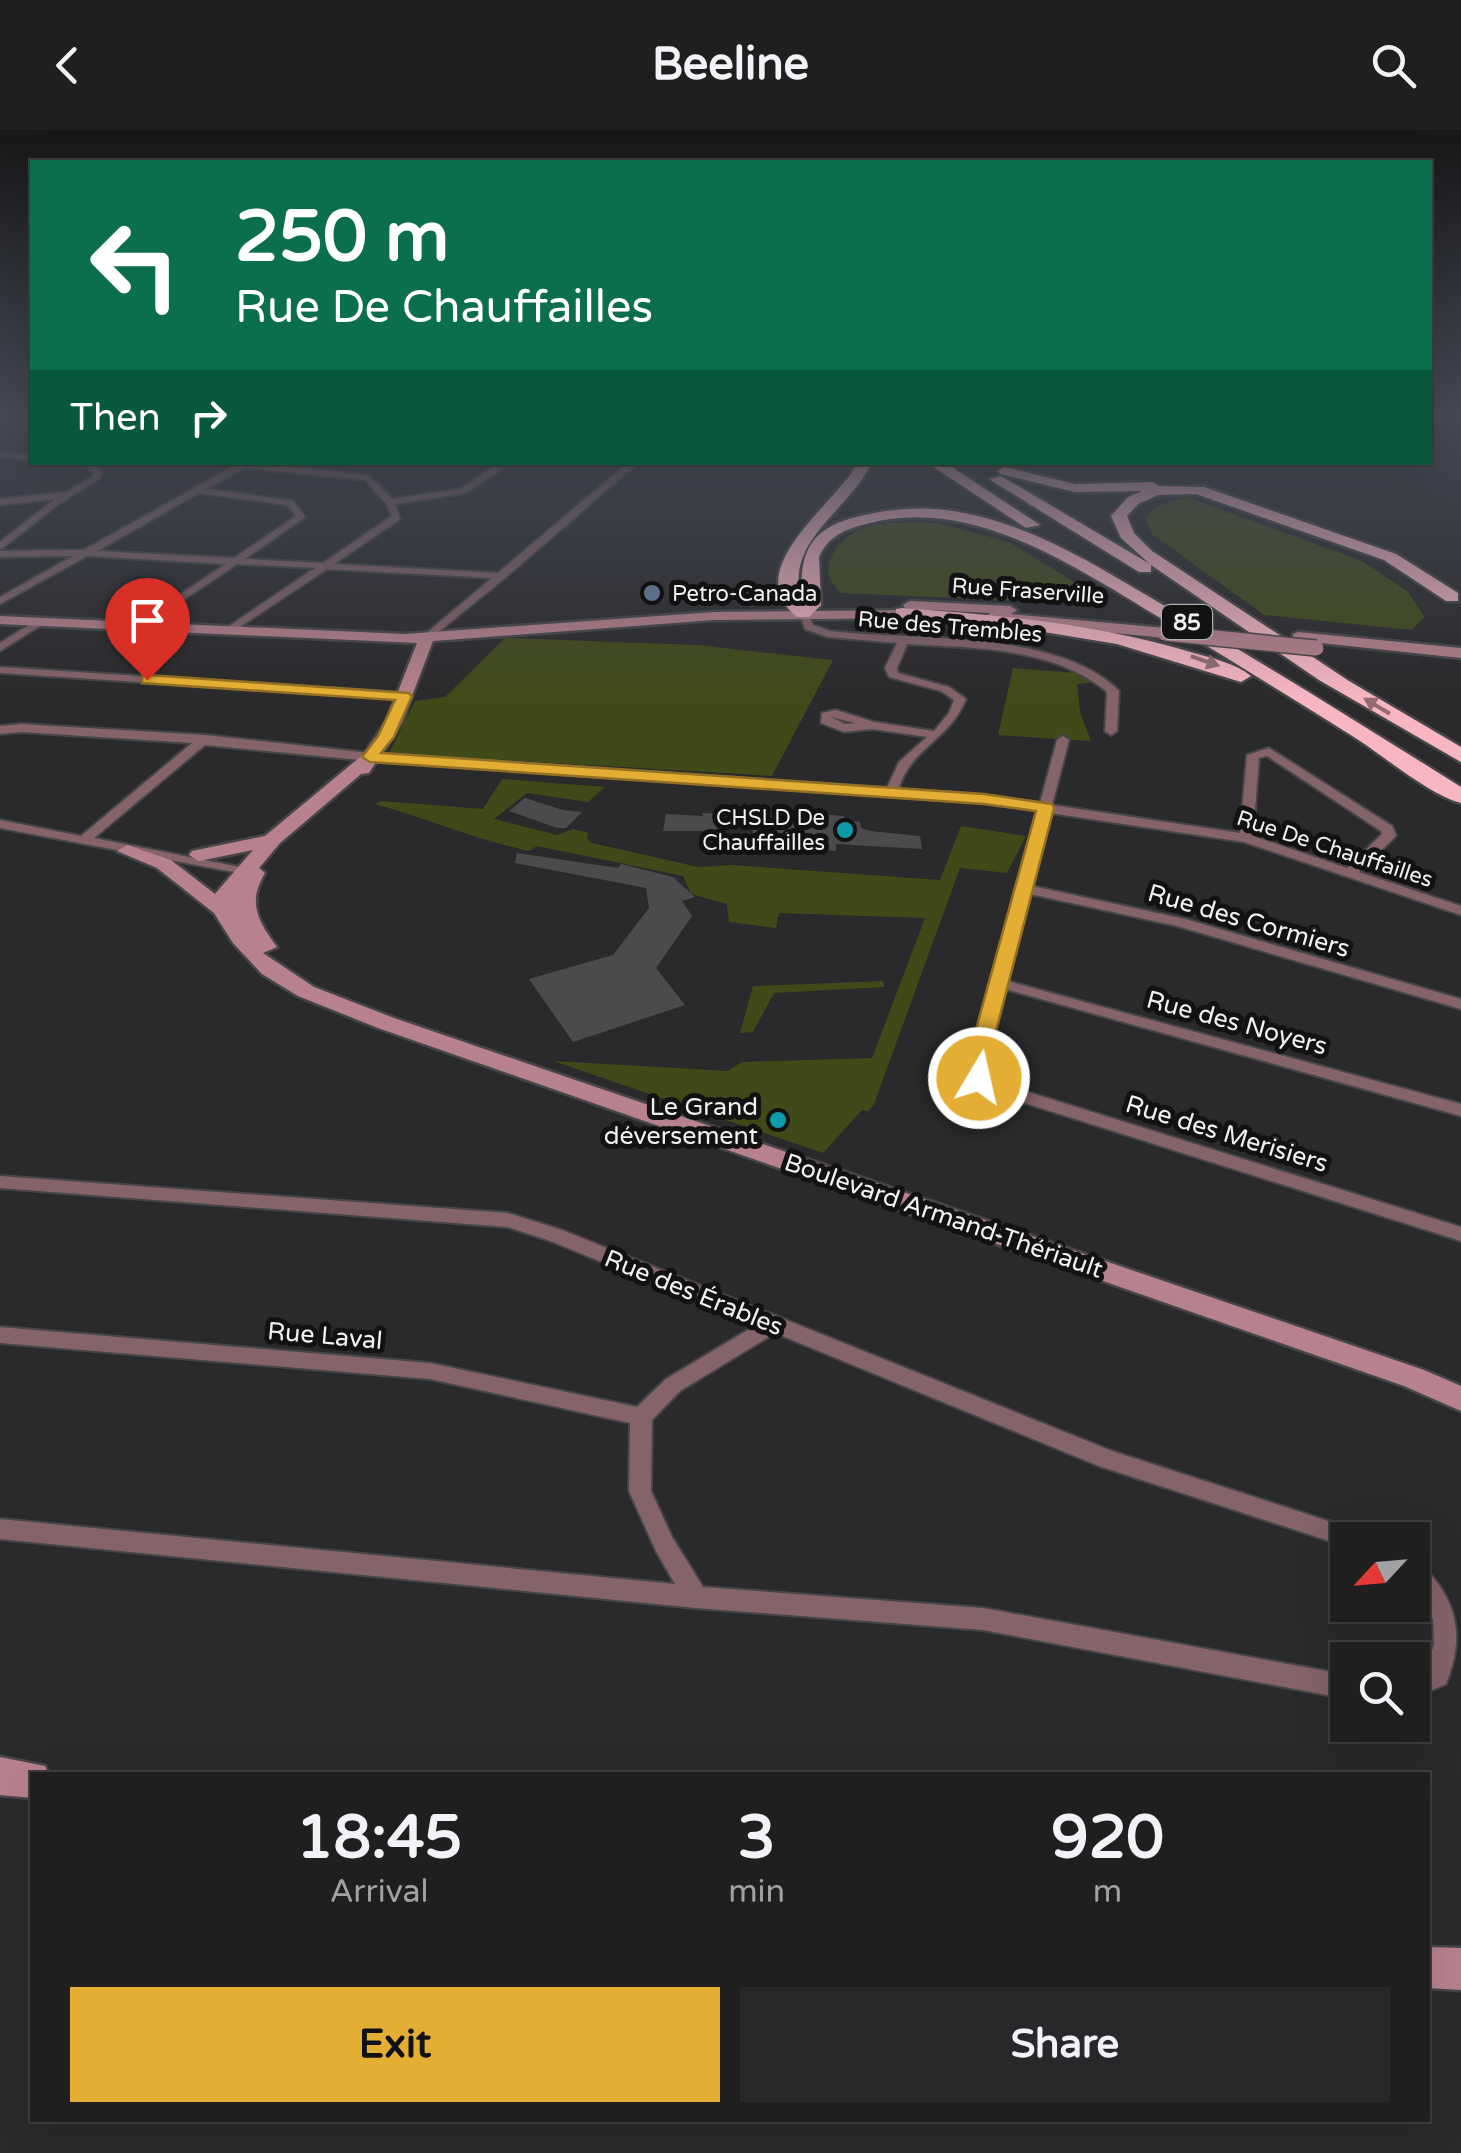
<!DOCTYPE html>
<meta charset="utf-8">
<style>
:root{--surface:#201f20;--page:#282729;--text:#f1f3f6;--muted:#a2a2a5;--line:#3d3d3e;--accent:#e4ae35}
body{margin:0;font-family:"Varela Round",sans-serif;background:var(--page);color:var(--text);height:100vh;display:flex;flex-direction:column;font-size:38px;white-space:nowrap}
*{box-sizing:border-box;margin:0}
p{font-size:32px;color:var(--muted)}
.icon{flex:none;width:55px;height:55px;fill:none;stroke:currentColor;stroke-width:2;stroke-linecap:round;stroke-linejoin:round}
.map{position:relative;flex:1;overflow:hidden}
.sheet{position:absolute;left:30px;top:1642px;width:1400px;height:350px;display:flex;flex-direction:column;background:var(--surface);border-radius:0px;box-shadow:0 10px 40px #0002,0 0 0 2px var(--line)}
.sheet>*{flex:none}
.top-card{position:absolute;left:30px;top:30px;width:1402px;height:305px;border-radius:0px;box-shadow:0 10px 40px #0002,0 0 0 2px var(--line);background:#0b6e4f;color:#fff;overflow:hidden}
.needle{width:65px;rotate:244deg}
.buttons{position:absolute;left:1330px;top:1392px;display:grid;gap:20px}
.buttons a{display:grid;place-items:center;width:100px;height:100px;border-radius:0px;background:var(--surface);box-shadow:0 10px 40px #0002,0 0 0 2px var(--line);font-size:50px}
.pin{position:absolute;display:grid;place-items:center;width:85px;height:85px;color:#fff;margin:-102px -42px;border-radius:50% 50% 50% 0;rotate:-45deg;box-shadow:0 0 10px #0007}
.pin .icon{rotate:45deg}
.me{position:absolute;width:110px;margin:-55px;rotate:9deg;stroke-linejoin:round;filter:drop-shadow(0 0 8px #0008)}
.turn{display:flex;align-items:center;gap:35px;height:210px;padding:0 40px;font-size:45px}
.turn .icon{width:130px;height:130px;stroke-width:2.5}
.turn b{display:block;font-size:70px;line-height:85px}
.then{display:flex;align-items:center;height:95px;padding:0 40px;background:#0003;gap:20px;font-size:38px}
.eta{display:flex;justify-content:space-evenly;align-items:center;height:170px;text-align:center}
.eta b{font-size:60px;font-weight:800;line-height:70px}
.primary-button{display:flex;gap:20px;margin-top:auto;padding:20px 40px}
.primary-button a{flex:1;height:115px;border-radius:0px;background:var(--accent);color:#111;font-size:40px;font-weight:800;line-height:115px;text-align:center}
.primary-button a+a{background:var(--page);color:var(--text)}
header{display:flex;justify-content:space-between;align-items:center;height:130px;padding:0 40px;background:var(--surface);font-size:45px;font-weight:800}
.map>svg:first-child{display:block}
.green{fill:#404a18}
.building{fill:#4b4b4e}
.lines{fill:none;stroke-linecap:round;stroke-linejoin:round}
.street-casing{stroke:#464547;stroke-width:4}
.secondary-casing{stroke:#464547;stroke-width:5}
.highway-casing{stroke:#464547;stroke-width:5}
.street{fill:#846369;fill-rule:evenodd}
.secondary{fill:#b7828d;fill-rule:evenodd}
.highway{fill:#f8b6c3;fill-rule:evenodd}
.secondary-bridge-casing{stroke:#464547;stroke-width:18;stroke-linecap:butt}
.secondary-bridge{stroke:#b7828d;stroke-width:15}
.oneway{fill:#916c74}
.route{fill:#e4ae35;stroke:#947122;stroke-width:2.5}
.service-dot{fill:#5c6f8a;stroke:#131213;stroke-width:4}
.culture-dot{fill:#0f9aa8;stroke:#131213;stroke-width:4}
.labels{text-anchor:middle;stroke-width:10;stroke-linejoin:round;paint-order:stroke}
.far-street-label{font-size:22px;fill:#f1f1f2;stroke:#131213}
.far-poi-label{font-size:22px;fill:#f1f1f2;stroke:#131213;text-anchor:start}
.shield{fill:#131213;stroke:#aeaeaf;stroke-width:2.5}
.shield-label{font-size:22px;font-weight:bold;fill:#f1f1f2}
.street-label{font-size:25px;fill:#f1f1f2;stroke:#131213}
.poi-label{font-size:25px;fill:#f1f1f2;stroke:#131213;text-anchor:end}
</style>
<header><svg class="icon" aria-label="back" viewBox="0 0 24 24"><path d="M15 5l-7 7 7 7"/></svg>Beeline<svg class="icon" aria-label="search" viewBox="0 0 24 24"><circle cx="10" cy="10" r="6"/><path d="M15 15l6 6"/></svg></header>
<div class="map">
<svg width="1461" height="2023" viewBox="0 0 1461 2023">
<rect width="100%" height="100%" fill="#2a292b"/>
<g class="green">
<path d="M 1186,367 L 1362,431 L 1407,461 L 1425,487 L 1411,500 L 1264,485 L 1152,404 L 1146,388 C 1156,374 1170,372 1186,367 Z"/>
<path d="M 937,393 L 1009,412 L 1104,470 L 1068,467 L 1067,473 L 841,463 C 831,452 824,443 831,428 C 848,387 901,392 937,393 Z"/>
<path d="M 505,508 L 697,515 L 833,530 L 772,646 L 389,623 L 415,571 L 445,567 Z"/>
<path d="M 1013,538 L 1090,544 L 1098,552 L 1077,554 L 1080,582 L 1091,611 L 998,605 Z"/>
<path d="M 502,649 L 605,657 L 588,672 L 527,663 L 494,689 L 557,705 L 573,699 L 588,703 L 587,709 L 592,713 L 698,737 L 732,735 L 940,750 L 961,696 L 1026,706 L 1007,743 L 960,738 L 874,974 L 869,981 L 862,980 L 823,1023 L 553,931 L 728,941 L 742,932 L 872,928 L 925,788 L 779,783 L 776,798 L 729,792 L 727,774 L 691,764 L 683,746 L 537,716 L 529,721 C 476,710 427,688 375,674 L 381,671 L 483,679 Z"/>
<path d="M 883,851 L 884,857 L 774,863 L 753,902 L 740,903 L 753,856 Z"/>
</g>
<g class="building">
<path d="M 525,668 L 563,680 L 582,682 L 566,698 L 557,698 L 509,681 Z"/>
<path d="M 757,679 L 844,686 L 844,690 L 860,692 L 861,698 L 870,701 L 920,706 L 922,719 L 836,714 L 836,721 L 759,715 L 752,708 L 753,694 L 759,695 Z"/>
<path d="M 702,683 L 723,684 L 721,701 L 663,701 L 666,684 L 703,686 Z"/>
<path d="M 517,723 L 618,738 L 621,734 L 673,747 L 695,767 L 682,771 L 692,786 L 656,838 L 685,875 L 573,912 L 529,849 L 613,825 L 649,778 L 646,758 L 515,733 Z"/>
</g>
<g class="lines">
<defs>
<g id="street">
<path d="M 0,322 L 32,326 L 32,330 L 0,326 Z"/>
<path d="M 70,332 L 95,334 L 102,343 L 100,348 L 59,374 L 0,420 L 0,412 L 55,369 L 0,375 L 0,369 L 66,362 L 92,347 L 94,343 L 89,338 Z"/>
<path d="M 241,332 L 368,345 L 392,369 L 461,359 L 494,336 L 491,332 L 500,332 L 502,339 L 466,363 L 395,374 L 400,389 L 334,434 L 498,443 L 629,332 L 639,332 L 505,448 L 426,512 L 422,511 L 422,507 L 492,448 L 327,439 L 229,504 L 224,501 L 225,499 L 315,438 L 237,434 L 138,500 L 134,499 L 134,495 L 226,434 L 87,426 L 0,474 L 0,467 L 73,426 L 0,427 L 0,421 L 84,420 ZM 244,338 L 365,350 L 386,373 L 392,386 L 323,433 L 245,429 L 305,387 L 293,371 L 206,359 ZM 199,363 L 287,375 L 296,386 L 234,428 L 97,421 Z"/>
<path d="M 799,481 L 807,481 L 813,495 L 830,501 C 913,511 1058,499 1119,561 L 1117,601 L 1111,605 L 1105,601 L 1107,562 C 1053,517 975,518 907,514 L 897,538 L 898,543 L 949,557 L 966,569 C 950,610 909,619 899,659 L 985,665 L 1040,673 L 1057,610 L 1063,606 L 1069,610 L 1052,675 L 1240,703 L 1247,625 L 1269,618 L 1392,696 L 1396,705 L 1394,708 L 1359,742 L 1461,776 L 1461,785 L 1244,712 L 1050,683 L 1032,756 L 1185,789 L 1461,869 L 1461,879 L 1177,796 L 1030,764 L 1007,851 L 1461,974 L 1461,986 L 1005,859 L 986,933 L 987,946 L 996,952 L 1461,1097 L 1461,1111 L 984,960 L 973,952 L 970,933 L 1038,681 L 985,673 L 370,631 L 205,615 L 94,708 L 255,740 L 262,744 L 260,747 L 0,698 L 0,690 L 81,706 L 192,613 L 21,602 L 0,604 L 0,596 L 21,594 L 205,605 L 370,623 L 887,658 L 899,632 L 927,607 L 872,599 L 844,602 L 821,593 L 822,583 L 836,580 L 874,592 L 934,601 L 949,583 L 954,570 L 941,561 L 889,547 L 885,538 L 897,513 L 828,507 L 805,499 ZM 831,587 L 855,593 L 845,594 ZM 1267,626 L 1381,701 L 1382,704 L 1347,738 L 1253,706 L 1259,628 Z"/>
<path d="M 37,490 L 46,492 L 0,521 L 0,513 Z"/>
<path d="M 0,537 L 404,563 L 410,566 L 404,569 L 0,543 Z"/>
<path d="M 0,1046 L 508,1083 L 562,1100 L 1112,1321 L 1365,1403 L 1368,1410 L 1348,1410 L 1348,1417 L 1099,1336 L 775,1203 L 680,1261 L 652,1290 L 651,1361 L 672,1407 L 703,1457 L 983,1478 L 1348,1545 L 1348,1569 L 983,1500 L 696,1478 L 0,1409 L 0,1389 L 675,1454 L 656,1421 L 629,1361 L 630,1293 L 430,1249 L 0,1213 L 0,1197 L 430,1233 L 637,1277 L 666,1249 L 756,1195 L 548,1110 L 507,1097 L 0,1058 Z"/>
<path d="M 1412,1431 C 1423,1435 1429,1442 1436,1451 C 1461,1484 1461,1517 1446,1554 L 1412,1569 L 1412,1544 L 1427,1538 L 1434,1514 L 1433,1489 L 1412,1458 Z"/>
</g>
<g id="secondary">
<path d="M 910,471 L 1010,476 L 1017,480 L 1011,484 L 1165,498 L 1173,503 L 1165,508 L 993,491 L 986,487 L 990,483 L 931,480 L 935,484 L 928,488 L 714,490 L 433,511 L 402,592 L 369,643 L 361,644 L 280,713 L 259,738 L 265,743 C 247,773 258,791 277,817 L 263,823 L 314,857 L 394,888 L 1424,1240 L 1461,1256 L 1461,1281 L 1404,1256 L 378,898 L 298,866 L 262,844 L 233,813 L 214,783 L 157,738 L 117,721 L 127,715 L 171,730 L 215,764 L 253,720 L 199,731 L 189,725 L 192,721 L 265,706 L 365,623 L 386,592 L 417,513 L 0,494 L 0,486 L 405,504 L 714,482 L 917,480 L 905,478 L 903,475 Z"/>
<path d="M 1298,502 L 1461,518 L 1461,528 L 1293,510 L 1293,504 Z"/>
<path d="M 0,1627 L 45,1636 L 49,1645 L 32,1645 L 32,1668 L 0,1665 Z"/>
<path d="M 1428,1817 L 1461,1818 L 1461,1860 L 1428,1858 Z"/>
</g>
<g id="highway">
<path d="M 858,332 L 872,332 C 848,383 781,411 803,474 C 798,431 805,401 852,388 C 890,378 925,375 964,383 C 1038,397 1105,441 1170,479 C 1268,536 1364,596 1461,657 L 1461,673 C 1430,665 1385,627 1357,609 C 1295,570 1232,531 1169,493 C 1080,441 975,364 866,394 C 846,399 828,406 819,427 L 821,475 L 809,487 L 797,487 C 737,439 838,373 858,332 Z"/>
<path d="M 926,332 L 944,332 L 1040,395 L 1026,398 Z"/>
<path d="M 1005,337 L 1075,354 L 1152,352 L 1159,356 L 1204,357 L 1396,424 L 1458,463 L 1458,471 L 1446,471 L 1384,430 L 1196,364 L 1158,365 L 1138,374 L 1127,386 L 1134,403 L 1152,421 L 1349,551 L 1461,617 L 1461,632 L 1319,550 L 1151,435 L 1151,442 L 1139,442 L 989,349 L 1001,346 L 1150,434 L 1121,408 L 1111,386 L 1128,367 L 1142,361 L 1075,362 L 1000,344 L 998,341 Z"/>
<path d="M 902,478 C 1001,485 1099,494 1194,523 C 1212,528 1237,534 1251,546 L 1241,552 L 1117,514 L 1032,500 L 896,487 L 896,479 Z"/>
</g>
</defs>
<use href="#street" class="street-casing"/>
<use href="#secondary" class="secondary-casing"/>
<use href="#highway" class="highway-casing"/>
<use href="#street" class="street"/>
<use href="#secondary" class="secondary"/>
<use href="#highway" class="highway"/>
<defs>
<path id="secondary-bridge" d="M 1165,503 L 1316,518"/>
</defs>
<use href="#secondary-bridge" class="secondary-bridge-casing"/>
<use href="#secondary-bridge" class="secondary-bridge"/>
</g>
<defs><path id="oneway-solid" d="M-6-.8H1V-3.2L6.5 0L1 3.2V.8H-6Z" transform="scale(2.5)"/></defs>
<g class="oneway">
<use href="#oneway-solid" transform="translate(1205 531) rotate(19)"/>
<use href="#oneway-solid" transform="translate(1377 576) rotate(-149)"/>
</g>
<linearGradient id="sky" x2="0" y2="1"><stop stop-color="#171718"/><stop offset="0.5" stop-color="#444955"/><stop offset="1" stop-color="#444955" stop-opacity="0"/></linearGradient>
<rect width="1461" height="570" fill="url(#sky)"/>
<path class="route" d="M 147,545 L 409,563 L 412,566 L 394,607 L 381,623 L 984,664 L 1052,674 L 1054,678 L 988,932 L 990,948 L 979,955 L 971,953 L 967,932 L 1036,681 L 984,674 L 370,632 L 362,627 L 378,606 L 395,570 L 142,553 L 142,546 Z"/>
<circle class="service-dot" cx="652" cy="463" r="10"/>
<g class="culture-dot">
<circle cx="845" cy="700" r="10"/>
<circle cx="778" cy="990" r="10"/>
</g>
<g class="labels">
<g class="far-street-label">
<text transform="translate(1028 460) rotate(4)" y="8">Rue Fraserville</text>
<text transform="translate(950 496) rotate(5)" y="8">Rue des Trembles</text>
<text transform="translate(1335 718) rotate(18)" y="8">Rue De Chauffailles</text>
</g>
<g class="far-poi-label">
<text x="672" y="471">Petro-Canada</text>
<text x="825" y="695" text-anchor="end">CHSLD De<tspan x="825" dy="25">Chauffailles</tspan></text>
</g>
<rect class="shield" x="1162" y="475" width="50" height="34" rx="8"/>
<g class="shield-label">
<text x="1187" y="500">85</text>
</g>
<g class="street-label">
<text transform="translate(1249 790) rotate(16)" y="9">Rue des Cormiers</text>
<text transform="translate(1237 892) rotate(15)" y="9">Rue des Noyers</text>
<text transform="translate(1227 1003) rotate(17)" y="9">Rue des Merisiers</text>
<text transform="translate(944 1085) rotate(19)" y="9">Boulevard Armand-Thériault</text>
<text transform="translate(694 1162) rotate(22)" y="9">Rue des Érables</text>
<text transform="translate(325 1205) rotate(5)" y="9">Rue Laval</text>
</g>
<g class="poi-label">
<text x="758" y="985">Le Grand<tspan x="758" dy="29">déversement</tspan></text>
</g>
</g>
</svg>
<div class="buttons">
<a><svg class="needle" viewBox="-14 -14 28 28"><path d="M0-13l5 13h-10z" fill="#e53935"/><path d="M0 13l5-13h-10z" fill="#a2a2a5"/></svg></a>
<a><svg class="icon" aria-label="search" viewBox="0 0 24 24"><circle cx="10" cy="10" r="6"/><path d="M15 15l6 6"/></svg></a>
</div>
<div class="pin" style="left:147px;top:550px;background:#d93025"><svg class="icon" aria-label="arrive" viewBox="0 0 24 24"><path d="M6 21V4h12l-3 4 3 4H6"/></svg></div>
<svg class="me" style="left:979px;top:948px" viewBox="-20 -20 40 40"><circle r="17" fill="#e4ae35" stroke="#fff" stroke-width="3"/><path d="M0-11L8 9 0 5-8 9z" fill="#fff"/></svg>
<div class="top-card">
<div class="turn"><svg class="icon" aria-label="left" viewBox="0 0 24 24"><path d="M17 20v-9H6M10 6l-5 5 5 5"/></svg><div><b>250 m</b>Rue De Chauffailles</div></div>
<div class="then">Then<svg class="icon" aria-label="right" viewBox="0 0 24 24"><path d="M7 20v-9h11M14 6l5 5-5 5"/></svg></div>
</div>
<section class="sheet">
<div class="eta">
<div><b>18:45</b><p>Arrival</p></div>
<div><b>3</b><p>min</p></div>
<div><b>920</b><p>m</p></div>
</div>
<div class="primary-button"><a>Exit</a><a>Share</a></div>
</section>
</div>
